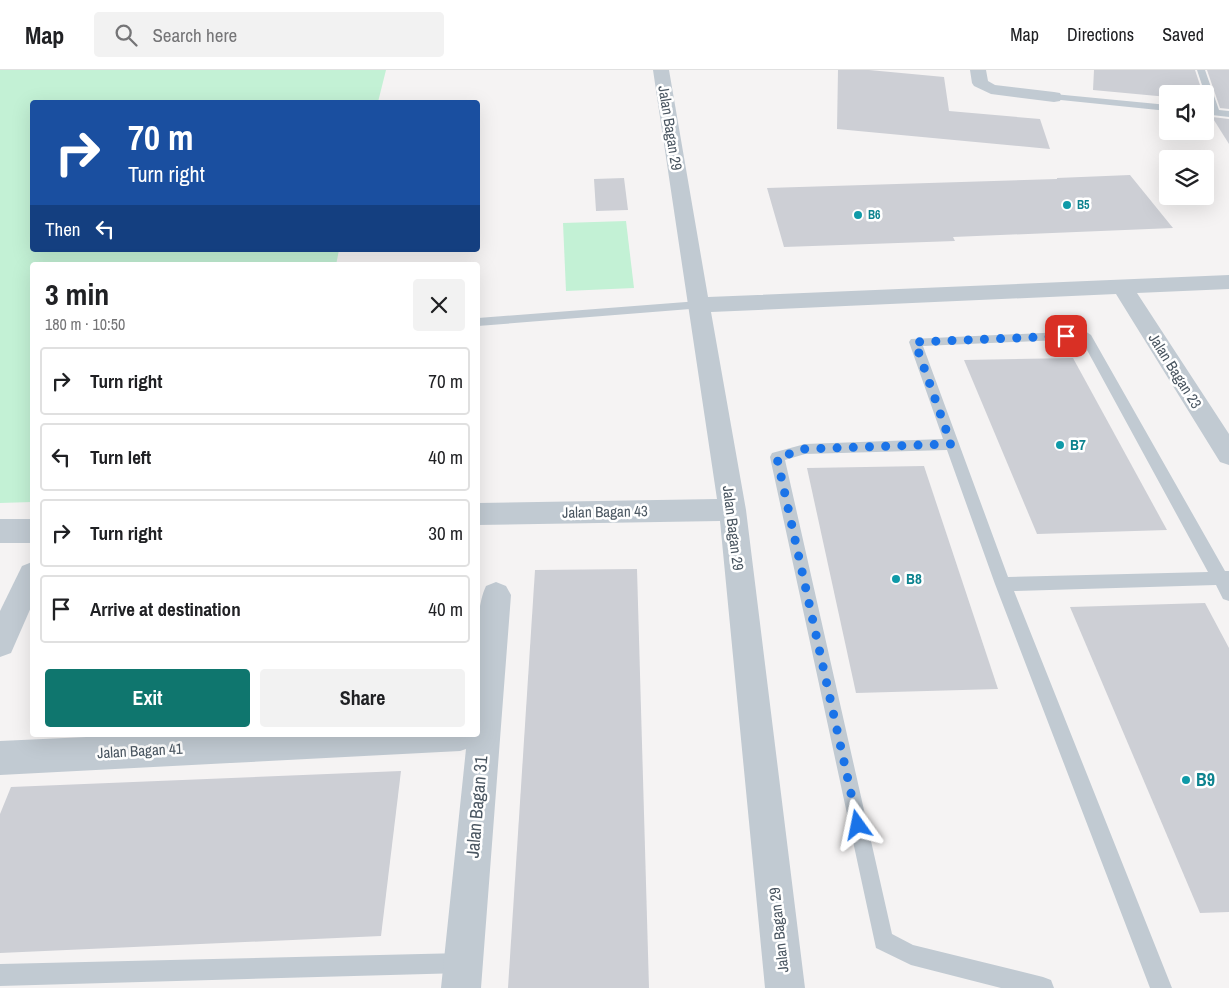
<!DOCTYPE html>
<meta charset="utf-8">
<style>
:root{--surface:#fff;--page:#f2f2f2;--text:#202124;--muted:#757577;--line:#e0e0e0;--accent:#0f766e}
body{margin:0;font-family:"Archivo Narrow",sans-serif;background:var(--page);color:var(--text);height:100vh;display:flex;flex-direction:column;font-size:19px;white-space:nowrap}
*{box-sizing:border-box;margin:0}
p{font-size:16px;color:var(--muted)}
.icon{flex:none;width:28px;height:28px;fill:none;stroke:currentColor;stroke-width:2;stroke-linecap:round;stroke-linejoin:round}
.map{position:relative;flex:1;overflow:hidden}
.panel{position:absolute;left:30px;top:192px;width:450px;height:475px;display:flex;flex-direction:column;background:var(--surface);border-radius:5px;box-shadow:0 5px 20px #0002}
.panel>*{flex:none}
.top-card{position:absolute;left:30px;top:30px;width:450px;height:152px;border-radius:5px;box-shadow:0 5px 20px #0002;background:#1a4fa0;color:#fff;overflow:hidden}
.buttons{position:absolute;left:1159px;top:15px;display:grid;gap:10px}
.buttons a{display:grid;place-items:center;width:55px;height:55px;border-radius:5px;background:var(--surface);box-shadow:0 5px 20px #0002;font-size:25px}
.pin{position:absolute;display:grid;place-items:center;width:42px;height:42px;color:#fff;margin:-21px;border-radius:10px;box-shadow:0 2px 8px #0006}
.me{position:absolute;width:55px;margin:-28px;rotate:348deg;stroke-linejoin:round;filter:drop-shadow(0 0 4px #0008)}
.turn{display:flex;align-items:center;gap:18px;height:105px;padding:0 15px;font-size:22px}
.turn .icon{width:65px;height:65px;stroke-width:2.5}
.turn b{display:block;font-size:35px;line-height:42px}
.then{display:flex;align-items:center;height:48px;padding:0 15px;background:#0003;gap:10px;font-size:19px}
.round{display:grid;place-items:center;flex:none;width:52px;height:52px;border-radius:5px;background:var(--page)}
.headline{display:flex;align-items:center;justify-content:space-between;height:85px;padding:0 15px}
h1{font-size:30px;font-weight:700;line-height:38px}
.button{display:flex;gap:10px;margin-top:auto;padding:10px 15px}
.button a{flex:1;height:58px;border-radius:5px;background:var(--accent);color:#fff;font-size:20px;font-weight:700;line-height:58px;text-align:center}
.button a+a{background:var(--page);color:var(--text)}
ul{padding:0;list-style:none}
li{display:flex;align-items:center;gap:15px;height:68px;margin:0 10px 8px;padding:0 5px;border:2px solid var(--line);border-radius:5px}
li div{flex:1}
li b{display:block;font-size:19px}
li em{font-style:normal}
header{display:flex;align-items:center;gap:30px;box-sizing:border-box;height:70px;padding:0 25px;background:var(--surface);border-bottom:1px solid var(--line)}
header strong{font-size:24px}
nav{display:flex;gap:28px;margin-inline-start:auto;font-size:18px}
.search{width:350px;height:45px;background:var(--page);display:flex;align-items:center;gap:12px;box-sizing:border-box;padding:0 18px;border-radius:5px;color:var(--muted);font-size:19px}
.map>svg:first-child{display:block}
.green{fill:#c3f1d5}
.building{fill:#cdcfd5}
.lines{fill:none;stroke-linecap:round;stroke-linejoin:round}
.lane{fill:#c1cad2;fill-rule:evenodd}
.street{fill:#c1cad2;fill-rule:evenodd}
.route{stroke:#1a73e8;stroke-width:9;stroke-dasharray:0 16.2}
.culture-dot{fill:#0f9aa8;stroke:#fff;stroke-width:2}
.labels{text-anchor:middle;stroke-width:5;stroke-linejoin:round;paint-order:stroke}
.far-culture-label{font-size:12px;font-weight:bold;fill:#0d838f;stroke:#fff;text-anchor:start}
.street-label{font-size:15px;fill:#4a5661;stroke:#fff}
.culture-label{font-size:15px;font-weight:bold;fill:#0d838f;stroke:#fff;text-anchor:start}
.near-culture-label{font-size:18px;font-weight:bold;fill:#0d838f;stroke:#fff;text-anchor:start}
.near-street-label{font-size:18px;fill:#4a5661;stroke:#fff}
</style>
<header>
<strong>Map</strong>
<div class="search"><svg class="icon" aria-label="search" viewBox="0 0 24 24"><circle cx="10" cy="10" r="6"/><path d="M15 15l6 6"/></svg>Search here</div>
<nav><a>Map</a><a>Directions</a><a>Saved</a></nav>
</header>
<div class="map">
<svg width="1229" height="918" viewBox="0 0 1229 918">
<rect width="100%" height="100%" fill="#f5f3f3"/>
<g class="green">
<path d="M 0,0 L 386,0 L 378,32 L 32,32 L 32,180 L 339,180 L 336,195 L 32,195 L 32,432 L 0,433 Z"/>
<path d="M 626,151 L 634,218 L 566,221 L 563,153 Z"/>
</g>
<g class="building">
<path d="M 838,0 L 869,0 L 944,7 L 949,41 L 1040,49 L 1050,79 L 837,59 Z"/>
<path d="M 1094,0 L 1195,0 L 1203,24 L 1168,24 L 1168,27 L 1093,20 Z"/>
<path d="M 1207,0 L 1229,0 L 1229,39 L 1220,38 Z"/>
<path d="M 1212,47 L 1229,49 L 1229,74 Z"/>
<path d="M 1130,105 L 1173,158 L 953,167 L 955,171 L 784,177 L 767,118 L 1057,109 L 1057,108 Z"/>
<path d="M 624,108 L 628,140 L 596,141 L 594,109 Z"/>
<path d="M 1073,288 L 1167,460 L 1037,464 L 964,290 Z"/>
<path d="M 924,396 L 998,619 L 856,623 L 807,398 Z"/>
<path d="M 637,499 L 649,918 L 508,918 L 535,500 Z"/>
<path d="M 1205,533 L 1229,578 L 1229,842 L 1200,843 L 1070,537 Z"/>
<path d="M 401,701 L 381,866 L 0,883 L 0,744 L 11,717 Z"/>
</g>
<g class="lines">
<g class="lane">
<path d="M 1197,0 L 1205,0 L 1219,40 L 1229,41 L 1229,47 L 1212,45 Z"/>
<path d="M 1054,24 L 1168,35 L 1168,41 L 1051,29 L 1051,25 Z"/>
<path d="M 699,231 L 703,232 L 705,235 L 703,238 L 478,256 L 478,248 Z"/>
<path d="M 1085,261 L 1091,265 L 1225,501 L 1229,501 L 1229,531 L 1223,529 L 1216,515 L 1014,521 L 1172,918 L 1150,918 L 995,514 L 947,380 L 805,384 L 785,390 L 892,864 L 913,875 L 1043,907 L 1051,910 L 1054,918 L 1001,918 L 911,895 L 876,878 L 770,387 L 772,383 L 805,374 L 943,369 L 909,272 L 911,269 ZM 1081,269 L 1208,502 L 1008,507 L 923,276 Z"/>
<path d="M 463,883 L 470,886 L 473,893 L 470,900 L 463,903 L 0,916 L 0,894 Z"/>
</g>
<g class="street">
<path d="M 653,0 L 669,0 L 708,227 L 1229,205 L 1229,219 L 1137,223 L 1229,364 L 1229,395 L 1220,392 L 1116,224 L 711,242 L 746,440 L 805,918 L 765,918 L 720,451 L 478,455 L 478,433 L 717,429 Z"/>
<path d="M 970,0 L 986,0 L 988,11 L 995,15 L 1054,22 L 1060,23 L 1062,27 L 1060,31 L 1054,32 L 991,24 L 974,16 L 972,13 Z"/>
<rect x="0" y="449" width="32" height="24"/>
<path d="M 32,492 L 32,535 L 11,583 L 0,587 L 0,541 L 22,496 Z"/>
<path d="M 496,512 L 506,516 L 511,525 L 481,918 L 441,918 L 466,679 L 460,681 L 0,705 L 0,671 L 129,665 L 478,665 C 478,628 471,547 486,516 Z"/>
</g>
</g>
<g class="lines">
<path class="route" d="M 858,755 L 777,388 L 804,379 L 951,374 L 915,272 L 1066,266"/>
</g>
<g class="culture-dot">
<circle cx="1067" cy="135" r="5"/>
<circle cx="858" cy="145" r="5"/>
<circle cx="1060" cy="375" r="5"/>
<circle cx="896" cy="509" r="5"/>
<circle cx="1186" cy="710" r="5"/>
</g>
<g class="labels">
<g class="far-culture-label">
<text x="1077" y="139">B5</text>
<text x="868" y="149">B6</text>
</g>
<g class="street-label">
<text transform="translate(670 58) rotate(81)" y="5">Jalan Bagan 29</text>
<text transform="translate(1175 301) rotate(58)" y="5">Jalan Bagan 23</text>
<text transform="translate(605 442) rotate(-1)" y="5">Jalan Bagan 43</text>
<text transform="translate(733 458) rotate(83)" y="5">Jalan Bagan 29</text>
<text transform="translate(140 681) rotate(-3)" y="5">Jalan Bagan 41</text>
<text transform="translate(779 860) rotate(-96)" y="5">Jalan Bagan 29</text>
</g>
<g class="culture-label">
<text x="1070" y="380">B7</text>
<text x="906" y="514">B8</text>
</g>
<g class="near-culture-label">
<text x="1196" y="716">B9</text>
</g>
<g class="near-street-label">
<text transform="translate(477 737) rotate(-85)" y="6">Jalan Bagan 31</text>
</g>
</g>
</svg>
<div class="buttons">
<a><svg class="icon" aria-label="sound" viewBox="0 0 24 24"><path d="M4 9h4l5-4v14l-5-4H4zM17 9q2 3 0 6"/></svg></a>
<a><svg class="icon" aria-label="layers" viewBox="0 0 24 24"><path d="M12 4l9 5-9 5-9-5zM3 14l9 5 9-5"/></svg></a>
</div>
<div class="pin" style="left:1066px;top:266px;background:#d93025"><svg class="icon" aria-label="arrive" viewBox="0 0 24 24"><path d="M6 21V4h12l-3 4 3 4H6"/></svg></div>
<svg class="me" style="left:858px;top:755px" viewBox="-20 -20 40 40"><path d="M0-17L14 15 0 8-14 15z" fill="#1a73e8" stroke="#fff" stroke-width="4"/></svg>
<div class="top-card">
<div class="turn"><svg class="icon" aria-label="right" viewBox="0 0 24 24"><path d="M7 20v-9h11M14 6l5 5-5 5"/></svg><div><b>70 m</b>Turn right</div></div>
<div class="then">Then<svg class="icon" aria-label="left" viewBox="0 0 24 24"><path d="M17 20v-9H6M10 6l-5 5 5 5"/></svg></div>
</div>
<section class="panel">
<div class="headline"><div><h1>3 min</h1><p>180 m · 10:50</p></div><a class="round"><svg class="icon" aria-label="close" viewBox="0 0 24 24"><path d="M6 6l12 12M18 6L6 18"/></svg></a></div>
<ul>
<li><svg class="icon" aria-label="right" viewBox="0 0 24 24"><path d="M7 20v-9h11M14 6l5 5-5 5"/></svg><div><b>Turn right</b></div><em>70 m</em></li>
<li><svg class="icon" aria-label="left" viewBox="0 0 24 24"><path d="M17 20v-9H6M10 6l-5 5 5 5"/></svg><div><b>Turn left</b></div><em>40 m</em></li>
<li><svg class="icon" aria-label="right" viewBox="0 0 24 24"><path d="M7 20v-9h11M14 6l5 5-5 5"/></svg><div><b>Turn right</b></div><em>30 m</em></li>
<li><svg class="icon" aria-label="arrive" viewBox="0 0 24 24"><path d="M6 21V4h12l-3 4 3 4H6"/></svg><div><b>Arrive at destination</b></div><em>40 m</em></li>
</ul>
<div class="button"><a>Exit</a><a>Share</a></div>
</section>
</div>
